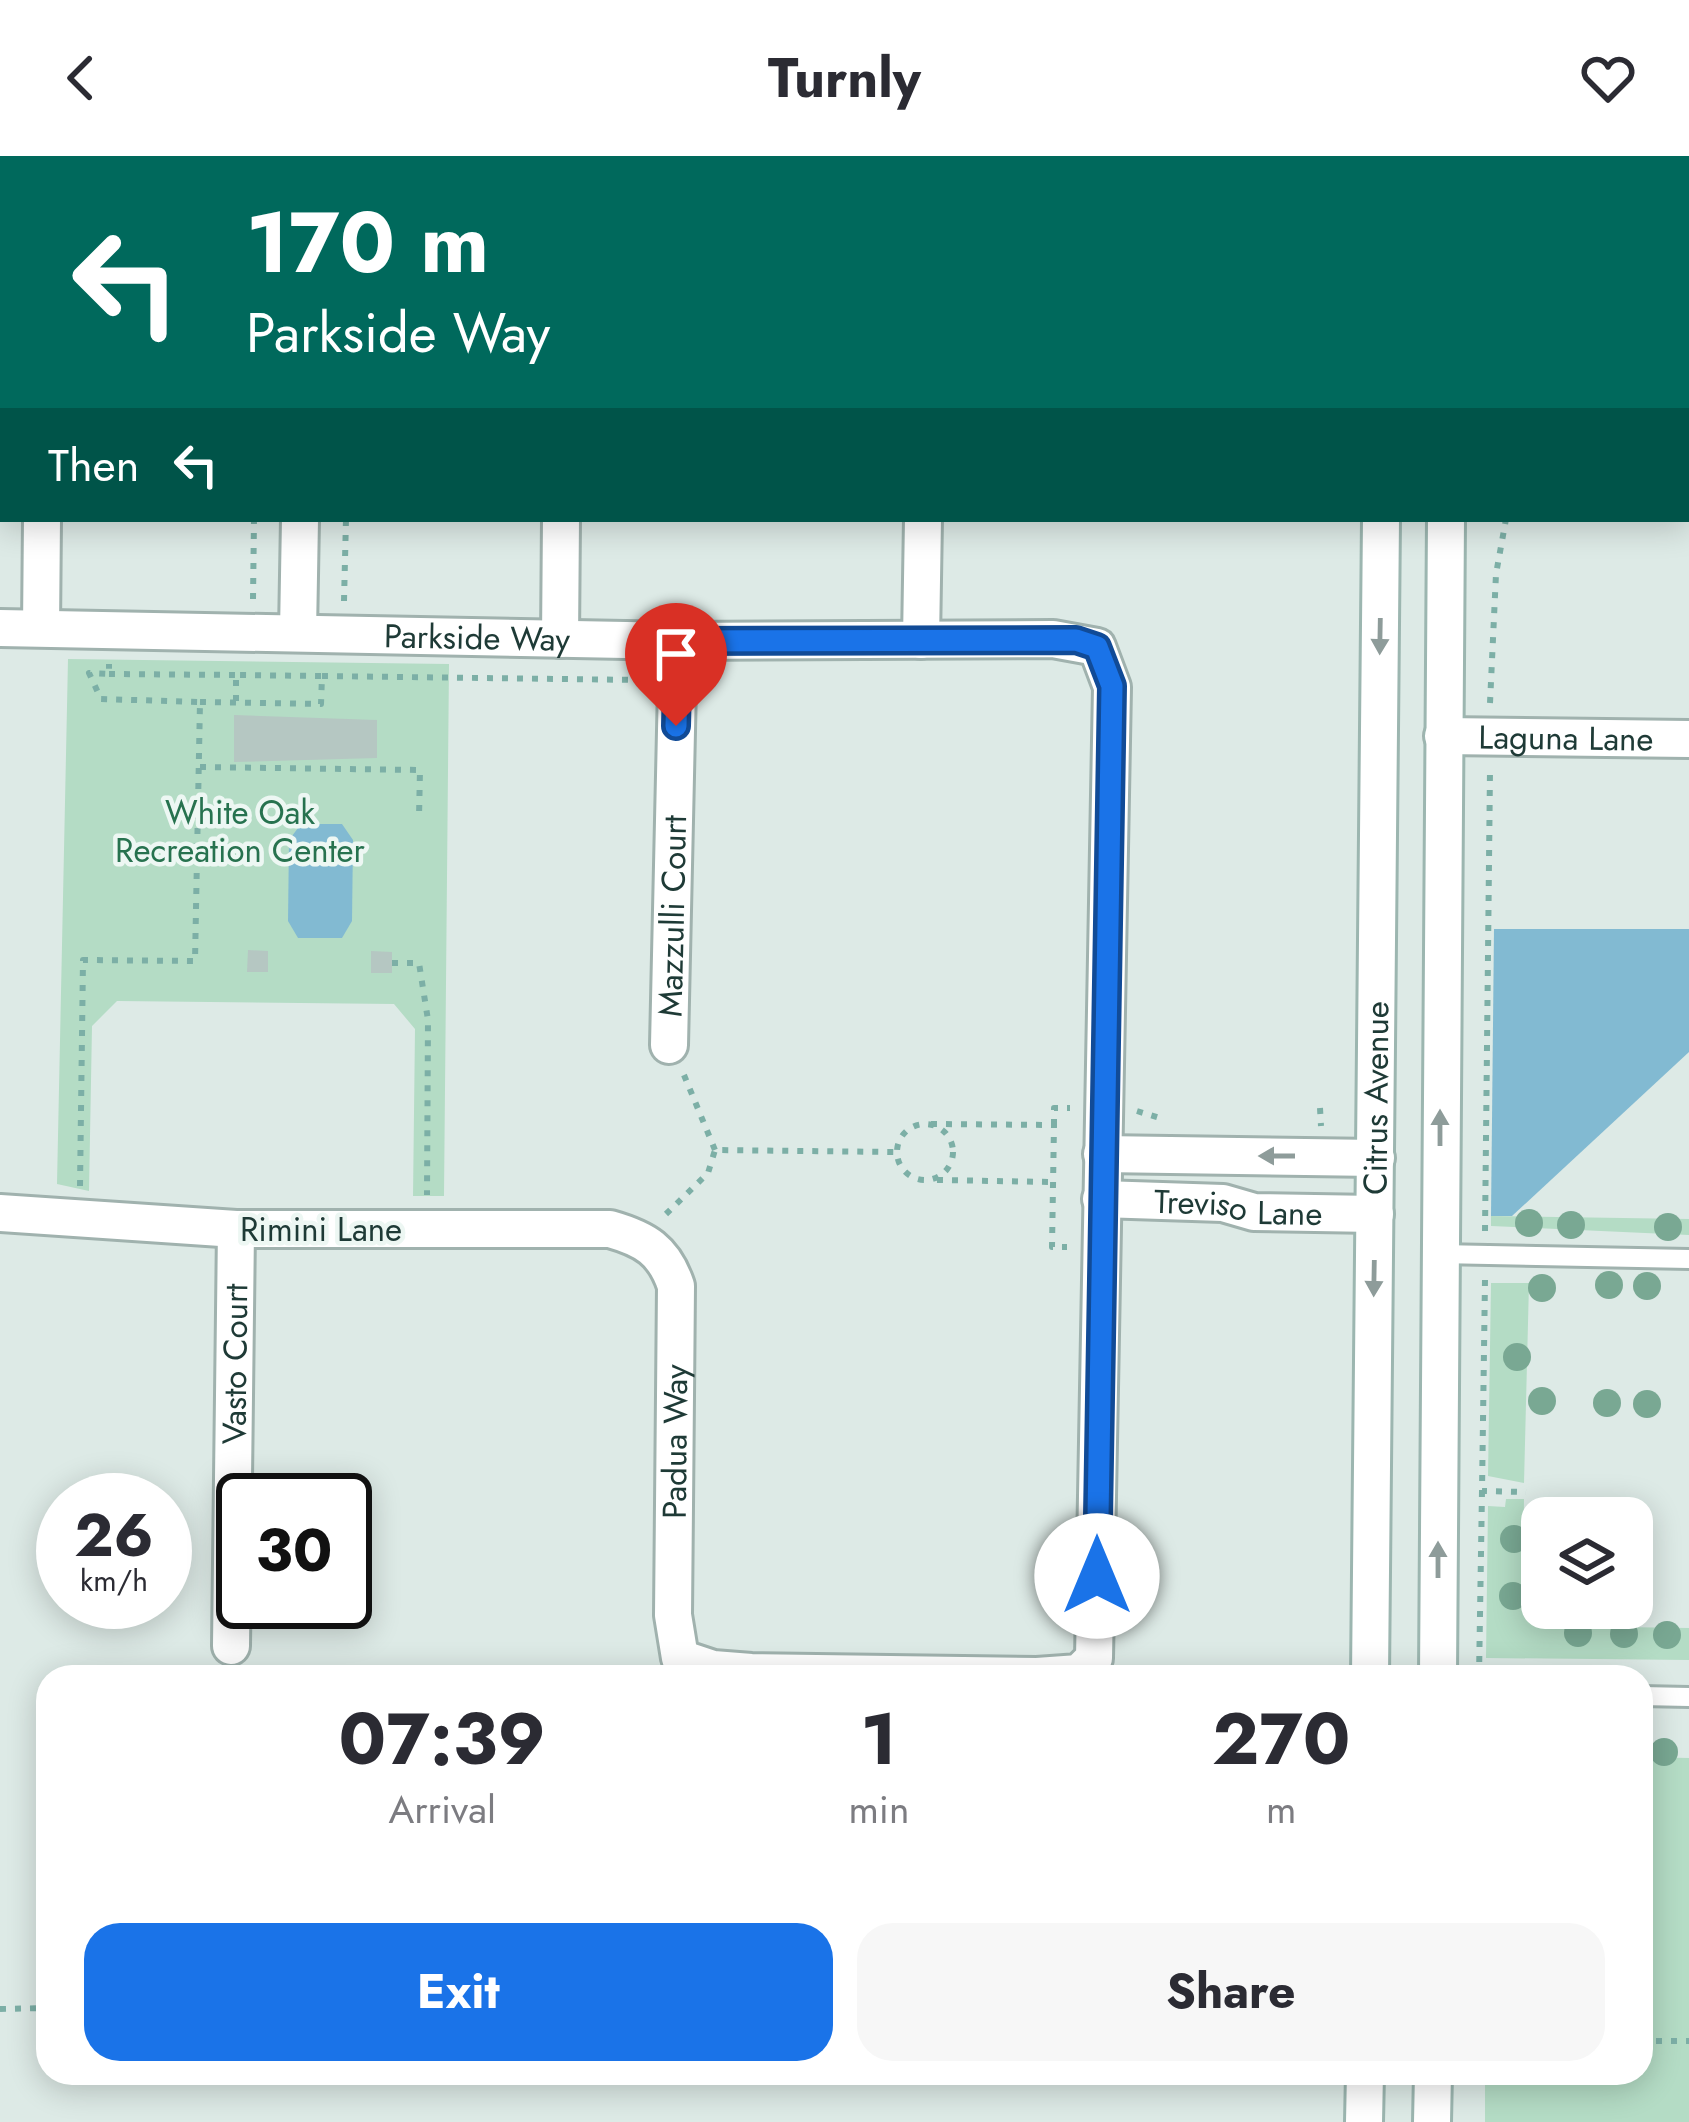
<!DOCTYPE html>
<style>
:root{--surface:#fff;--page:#f7f7f7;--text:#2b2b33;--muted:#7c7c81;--accent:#1a73e8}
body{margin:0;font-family:Jost,sans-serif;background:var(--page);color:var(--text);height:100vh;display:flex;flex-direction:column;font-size:45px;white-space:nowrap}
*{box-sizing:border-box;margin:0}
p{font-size:39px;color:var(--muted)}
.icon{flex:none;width:66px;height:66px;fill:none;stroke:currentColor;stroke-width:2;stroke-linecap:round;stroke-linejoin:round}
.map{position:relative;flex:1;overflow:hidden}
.details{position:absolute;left:36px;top:1509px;width:1617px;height:420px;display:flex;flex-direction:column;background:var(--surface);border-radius:36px;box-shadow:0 6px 30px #0003}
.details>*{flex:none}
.hud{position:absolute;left:0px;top:0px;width:1689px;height:366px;box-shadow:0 6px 30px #0003;background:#00695c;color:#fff;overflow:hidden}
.tools{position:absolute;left:1521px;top:1341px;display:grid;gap:24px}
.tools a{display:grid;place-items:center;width:132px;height:132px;border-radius:24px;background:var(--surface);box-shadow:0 6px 30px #0003;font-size:60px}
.speed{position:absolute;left:36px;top:1317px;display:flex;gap:24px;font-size:60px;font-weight:700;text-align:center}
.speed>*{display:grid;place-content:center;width:156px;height:156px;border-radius:50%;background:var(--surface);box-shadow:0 6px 30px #0003;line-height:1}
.speed small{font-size:30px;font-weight:400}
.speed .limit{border:6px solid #111;border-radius:18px;background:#fff;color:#111}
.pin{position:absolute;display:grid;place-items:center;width:102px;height:102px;color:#fff;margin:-123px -51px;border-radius:50% 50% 50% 0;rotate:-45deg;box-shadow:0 0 12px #0007}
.pin .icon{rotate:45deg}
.me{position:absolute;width:132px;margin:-66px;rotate:0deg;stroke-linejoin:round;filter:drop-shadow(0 0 9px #0008)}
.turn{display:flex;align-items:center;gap:42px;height:252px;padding:0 48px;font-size:54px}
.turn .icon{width:156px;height:156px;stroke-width:2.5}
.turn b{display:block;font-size:84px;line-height:102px}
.then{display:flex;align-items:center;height:114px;padding:0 48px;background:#0003;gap:24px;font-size:45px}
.eta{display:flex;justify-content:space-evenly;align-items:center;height:204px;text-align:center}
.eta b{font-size:72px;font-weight:700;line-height:84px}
.action{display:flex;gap:24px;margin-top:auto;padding:24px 48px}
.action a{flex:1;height:138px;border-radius:36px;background:var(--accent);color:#fff;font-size:48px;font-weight:700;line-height:138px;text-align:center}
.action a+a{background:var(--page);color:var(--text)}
header{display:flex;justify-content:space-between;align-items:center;height:156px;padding:0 48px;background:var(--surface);font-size:54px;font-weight:700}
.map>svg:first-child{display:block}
.green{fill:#b4dcc5}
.water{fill:#82bad2}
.building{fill:#b5c7c2}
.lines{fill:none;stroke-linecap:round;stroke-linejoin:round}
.service-casing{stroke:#a0b2ae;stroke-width:24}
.minor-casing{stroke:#a0b2ae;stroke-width:42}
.secondary-casing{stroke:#9cb6b0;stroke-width:42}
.path{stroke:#7cafa6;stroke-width:6;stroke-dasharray:6 9;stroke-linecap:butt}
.service{stroke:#fff;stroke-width:18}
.minor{stroke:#fff;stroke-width:36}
.secondary{stroke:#fff;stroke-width:36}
.tree{fill:#79a893}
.oneway{fill:#8e9c9a}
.route-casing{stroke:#114b97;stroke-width:30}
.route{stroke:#1a73e8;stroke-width:21}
.labels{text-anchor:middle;stroke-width:9;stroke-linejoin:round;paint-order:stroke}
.street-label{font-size:33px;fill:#1e3a36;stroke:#edf7f3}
.park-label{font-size:33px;fill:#27724f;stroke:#edf7f3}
</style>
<header><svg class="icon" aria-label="back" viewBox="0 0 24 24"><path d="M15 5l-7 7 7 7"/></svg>Turnly<svg class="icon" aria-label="heart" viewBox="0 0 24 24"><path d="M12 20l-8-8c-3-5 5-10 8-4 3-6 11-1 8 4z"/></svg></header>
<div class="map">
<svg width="1689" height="1966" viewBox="0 0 1689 1966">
<rect width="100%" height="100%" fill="#ddeae6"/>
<g class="green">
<path d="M 68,503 L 449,508 L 444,1040 L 413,1040 L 415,873 L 394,848 L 117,845 L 92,870 L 89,1035 L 57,1028 Z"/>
<path d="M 1491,1060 L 1689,1063 L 1689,1079 L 1491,1070 Z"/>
<path d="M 1491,1127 L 1529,1127 L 1524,1327 L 1488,1320 Z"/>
<path d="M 1506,1343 L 1524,1343 L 1523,1430 L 1542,1430 L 1542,1452 L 1551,1452 L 1551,1470 L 1689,1472 L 1689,1504 L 1486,1502 L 1488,1350 L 1505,1351 Z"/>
<path d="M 1641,1601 L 1689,1602 L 1689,1966 L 1485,1966 L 1485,1917 L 1641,1917 Z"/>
</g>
<g class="water">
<path d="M 301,668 L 342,668 L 353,684 L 352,765 L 342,782 L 298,782 L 288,765 L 289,684 Z"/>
<path d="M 1494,773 L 1689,773 L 1689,896 L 1512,1060 L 1491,1060 Z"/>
</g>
<g class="building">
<path d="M 234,559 L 377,564 L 377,602 L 234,606 Z"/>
<path d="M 248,794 L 268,795 L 268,816 L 247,816 Z"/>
<path d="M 371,795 L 392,796 L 392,817 L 371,817 Z"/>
</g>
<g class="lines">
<defs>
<g id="service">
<path d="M 1439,1098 L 1689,1103"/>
<path d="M 1641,1540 L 1689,1541"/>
</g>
<g id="minor">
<path d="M 280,3 L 280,0"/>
<path d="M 333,3 L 333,0"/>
<path id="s1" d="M 0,472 L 678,485 L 1053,483 L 1097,491 L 1112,531 L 1094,1502 L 1079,1517 L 1037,1520 L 751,1516 L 713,1513 L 680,1502 L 673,1459 L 676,1130 C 664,1094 645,1083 610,1073 L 236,1073 L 0,1057"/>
<path d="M 41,472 L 42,363"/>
<path d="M 298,476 L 300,363"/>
<path d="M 560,483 L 561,363"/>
<path d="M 921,484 L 923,363"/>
<path id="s2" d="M 1443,580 L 1689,583"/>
<path id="s3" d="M 669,889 L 678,485"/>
<path d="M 1102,998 L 1376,1002"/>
<path id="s4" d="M 1101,1043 L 1223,1047 L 1254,1056 L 1375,1058"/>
<path id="s5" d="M 231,1490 L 236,1073"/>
</g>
<g id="secondary">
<path d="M 1450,0 L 1450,3"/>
<path d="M 1384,3 L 1384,0"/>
<path id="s6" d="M 1370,1521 L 1381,363"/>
<path d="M 1438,1521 L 1446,363"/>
<path d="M 1364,1966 L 1365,1917"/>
<path d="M 1432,1966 L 1433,1917"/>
</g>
</defs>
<use href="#service" class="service-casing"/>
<use href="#minor" class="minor-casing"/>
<use href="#secondary" class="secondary-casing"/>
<g class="path">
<path d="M 1686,50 L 1689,50"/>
<path d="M 253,443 L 254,363"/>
<path d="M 344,445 L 346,363"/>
<path d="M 109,518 L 236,519"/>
<path d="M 322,520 L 642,524"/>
<path d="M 200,546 L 321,548 L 322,520 L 236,519 L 236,547"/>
<path d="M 1490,547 L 1496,418 L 1506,363"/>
<path d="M 200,611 L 420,614 L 419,661"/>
<path d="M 198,662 L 256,663"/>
<path d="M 392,807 L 419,807 L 428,864 L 427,1039"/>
<path d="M 684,919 L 715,994"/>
<path d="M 1320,952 L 1321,970"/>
<path d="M 1137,955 L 1163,963"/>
<circle cx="925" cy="996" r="28"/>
<path d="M 931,968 L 1054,969 L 1052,1091 L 1067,1091"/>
<path d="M 1054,969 L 1054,952 L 1070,952"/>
<path d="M 937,1024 L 1053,1026"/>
<path d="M 80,1030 L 83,804 L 195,805 L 200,546 L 101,543 L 89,517 L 109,518 L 109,508"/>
<path d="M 666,1058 L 708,1017 L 715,994 L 897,996"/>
<path d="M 1485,1075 L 1490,614"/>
<path d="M 1485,1124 L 1482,1335 L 1526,1336"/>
<path d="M 1479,1521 L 1482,1335"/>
<path d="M 0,1853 L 48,1852"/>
<path d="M 1641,1885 L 1689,1885"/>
</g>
<use href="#service" class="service"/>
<use href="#minor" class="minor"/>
<use href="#secondary" class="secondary"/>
</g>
<g class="tree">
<circle cx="1529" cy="1067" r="14"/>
<circle cx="1571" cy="1069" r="14"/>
<circle cx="1668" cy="1071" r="14"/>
<circle cx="1609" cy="1129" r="14"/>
<circle cx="1647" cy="1130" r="14"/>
<circle cx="1542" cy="1132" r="14"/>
<circle cx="1517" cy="1201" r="14"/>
<circle cx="1542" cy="1245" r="14"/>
<circle cx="1607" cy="1247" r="14"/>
<circle cx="1647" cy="1248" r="14"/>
<circle cx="1514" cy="1383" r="14"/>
<circle cx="1513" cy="1440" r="14"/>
<circle cx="1578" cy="1477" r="14"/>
<circle cx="1624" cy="1478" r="14"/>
<circle cx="1667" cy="1479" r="14"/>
<circle cx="1664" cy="1596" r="14"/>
</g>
<defs><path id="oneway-solid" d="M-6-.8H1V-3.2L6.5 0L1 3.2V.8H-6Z" transform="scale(3)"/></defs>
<g class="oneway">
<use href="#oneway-solid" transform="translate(1380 480) rotate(91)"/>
<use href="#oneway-solid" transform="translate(1440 972) rotate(-90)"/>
<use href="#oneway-solid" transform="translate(1277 1000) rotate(180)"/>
<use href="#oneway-solid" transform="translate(1374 1122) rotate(91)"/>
<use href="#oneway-solid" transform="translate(1438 1404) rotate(-90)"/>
</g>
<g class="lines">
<defs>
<path id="route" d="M 676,570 L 678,485 L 1076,484 L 1097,491 L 1112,530 L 1097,1420"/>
</defs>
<use href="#route" class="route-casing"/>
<use href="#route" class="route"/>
</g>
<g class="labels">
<g class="street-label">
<text dy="12" stroke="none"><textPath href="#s1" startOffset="477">Parkside Way</textPath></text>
<text dy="12" stroke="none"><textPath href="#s2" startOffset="123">Laguna Lane</textPath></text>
<text dy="12" stroke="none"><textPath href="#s3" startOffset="129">Mazzulli Court</textPath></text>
<text dy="12" stroke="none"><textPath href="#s6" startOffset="579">Citrus Avenue</textPath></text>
<text dy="12" stroke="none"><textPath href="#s4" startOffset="138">Treviso Lane</textPath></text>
<text x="321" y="1085">Rimini Lane</text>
<text dy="12" stroke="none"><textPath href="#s5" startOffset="282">Vasto Court</textPath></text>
<text dy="12" stroke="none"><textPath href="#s1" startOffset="2751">Padua Way</textPath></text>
</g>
<g class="park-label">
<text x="240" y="668">White Oak<tspan x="240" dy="38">Recreation Center</tspan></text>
</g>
</g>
</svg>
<div class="tools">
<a><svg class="icon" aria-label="layers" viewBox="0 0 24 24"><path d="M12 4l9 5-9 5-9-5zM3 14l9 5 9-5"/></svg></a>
</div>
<div class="speed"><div>26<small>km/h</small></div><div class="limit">30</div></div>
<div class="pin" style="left:676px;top:570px;background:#d93025"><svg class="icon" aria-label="arrive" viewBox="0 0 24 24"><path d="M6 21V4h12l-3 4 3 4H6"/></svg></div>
<svg class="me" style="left:1097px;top:1420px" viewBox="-20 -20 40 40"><circle r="19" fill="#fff"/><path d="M0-13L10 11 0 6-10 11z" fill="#1a73e8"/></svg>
<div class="hud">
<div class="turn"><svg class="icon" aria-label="left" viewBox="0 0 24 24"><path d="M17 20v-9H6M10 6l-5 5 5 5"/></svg><div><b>170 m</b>Parkside Way</div></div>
<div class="then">Then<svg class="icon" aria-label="left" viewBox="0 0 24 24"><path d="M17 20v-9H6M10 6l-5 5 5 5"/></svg></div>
</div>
<section class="details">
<div class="eta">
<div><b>07:39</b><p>Arrival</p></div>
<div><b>1</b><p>min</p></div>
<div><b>270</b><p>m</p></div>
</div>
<div class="action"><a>Exit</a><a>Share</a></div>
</section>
</div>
